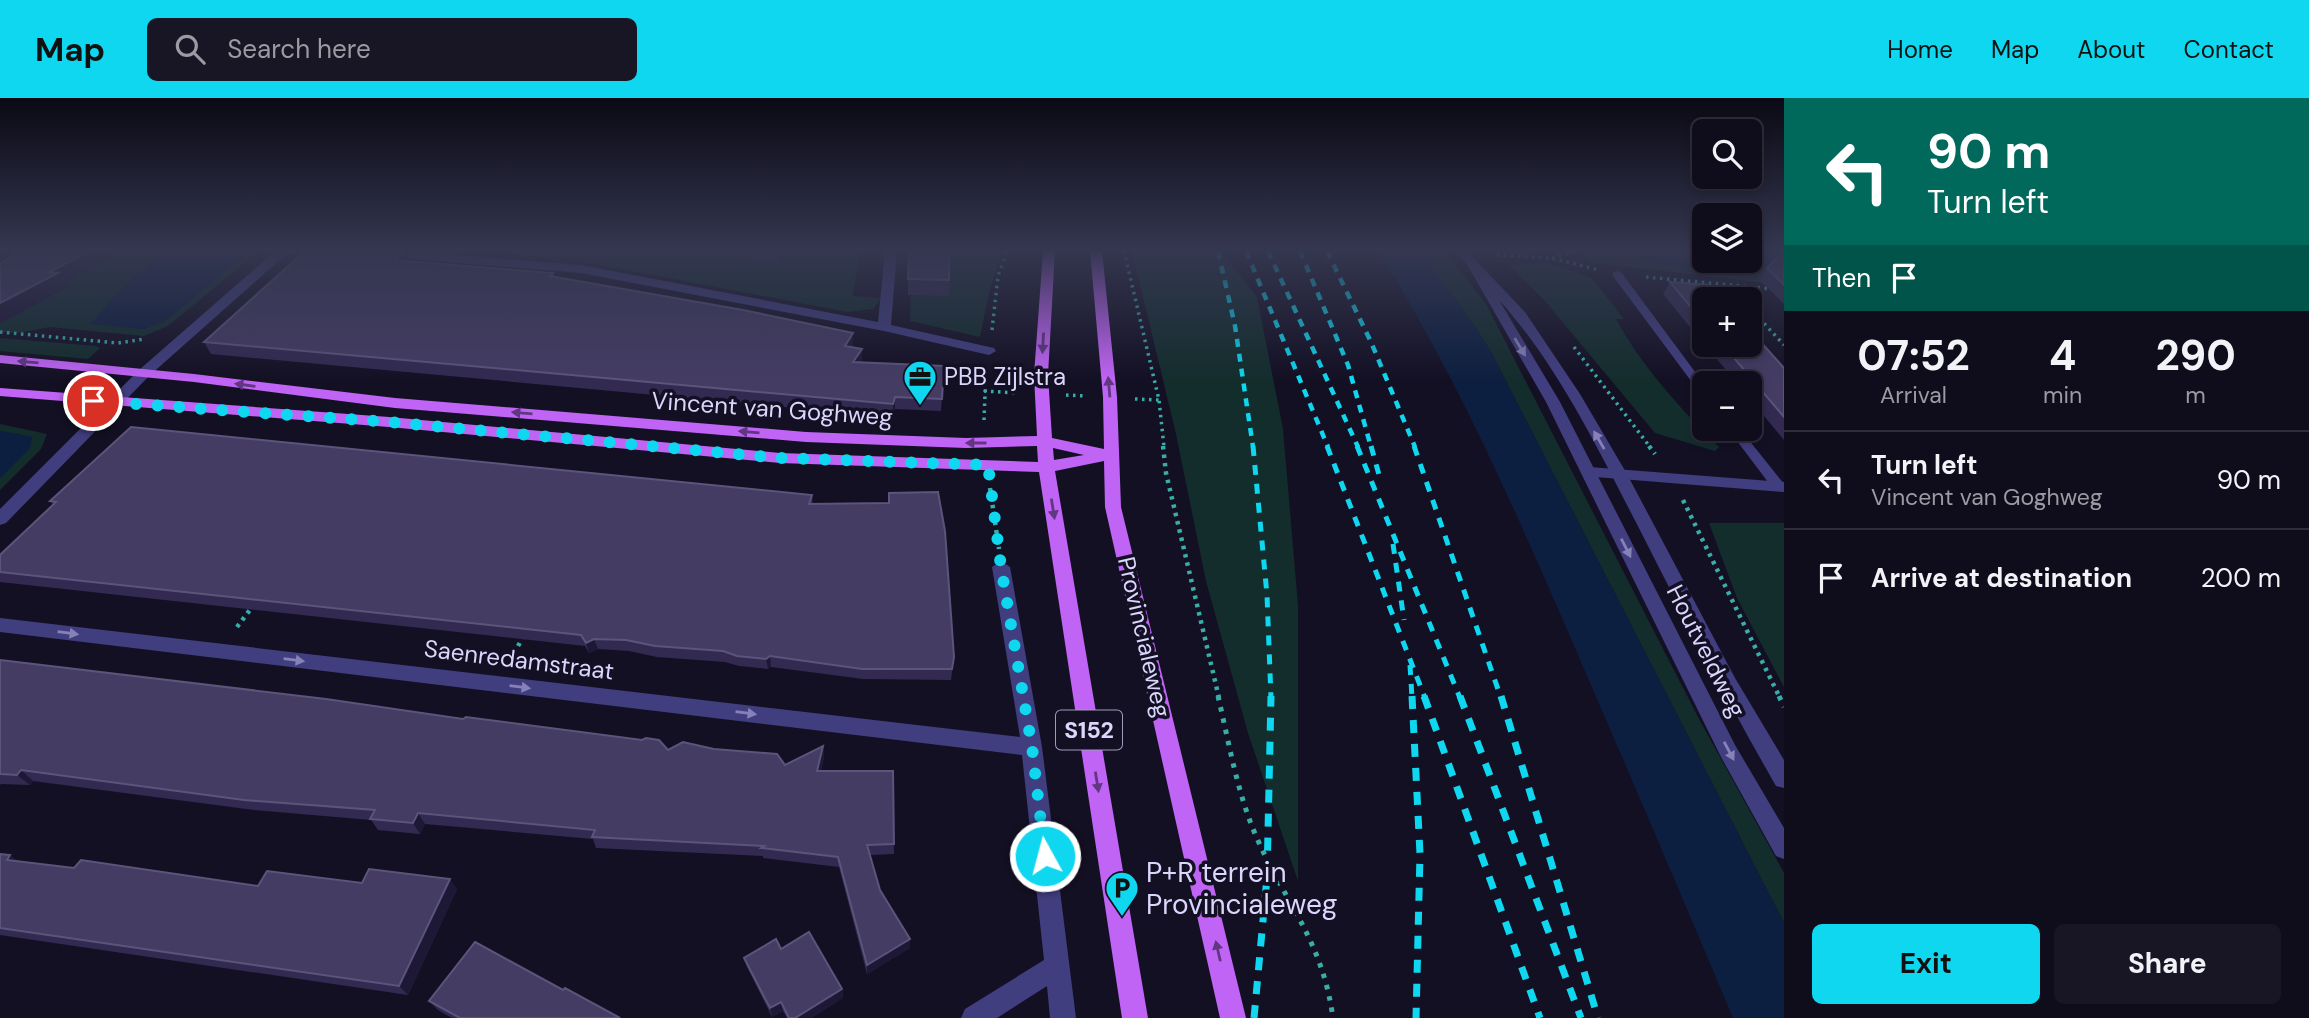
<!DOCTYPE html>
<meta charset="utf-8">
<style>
:root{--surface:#0f0c1b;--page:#181524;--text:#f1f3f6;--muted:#9b9ba3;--line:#2f2c3a;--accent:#0fd7ef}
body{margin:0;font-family:"DM Sans",sans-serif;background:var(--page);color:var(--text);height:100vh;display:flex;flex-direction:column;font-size:26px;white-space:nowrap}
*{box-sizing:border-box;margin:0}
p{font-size:23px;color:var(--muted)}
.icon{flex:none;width:38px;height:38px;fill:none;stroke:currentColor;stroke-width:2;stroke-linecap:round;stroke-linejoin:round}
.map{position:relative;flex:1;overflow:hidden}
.details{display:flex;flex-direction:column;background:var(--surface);width:525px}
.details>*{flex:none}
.top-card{background:#00695c;color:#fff;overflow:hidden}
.tools{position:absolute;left:1692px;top:21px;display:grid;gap:14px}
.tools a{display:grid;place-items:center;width:70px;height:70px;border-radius:10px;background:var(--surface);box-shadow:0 4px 10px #0003,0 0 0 2px var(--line);font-size:35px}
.pin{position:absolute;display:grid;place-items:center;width:60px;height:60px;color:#fff;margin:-30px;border:4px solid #fff;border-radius:50%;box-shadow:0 2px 7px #0007}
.me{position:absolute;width:77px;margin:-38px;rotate:353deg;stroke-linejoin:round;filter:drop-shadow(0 0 5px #0008)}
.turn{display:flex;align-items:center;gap:24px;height:147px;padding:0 28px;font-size:32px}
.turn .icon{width:91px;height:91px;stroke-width:2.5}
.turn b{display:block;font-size:49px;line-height:60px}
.then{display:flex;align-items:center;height:66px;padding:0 28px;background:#0003;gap:14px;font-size:26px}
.eta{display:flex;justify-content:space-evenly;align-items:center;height:119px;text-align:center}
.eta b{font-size:42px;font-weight:700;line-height:49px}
.primary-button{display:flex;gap:14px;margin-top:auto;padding:14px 28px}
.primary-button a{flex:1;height:80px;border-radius:10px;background:var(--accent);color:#111;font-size:28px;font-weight:700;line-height:80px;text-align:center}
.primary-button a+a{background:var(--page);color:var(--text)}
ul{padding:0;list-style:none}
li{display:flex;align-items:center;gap:21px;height:98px;padding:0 28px;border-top:2px solid var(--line)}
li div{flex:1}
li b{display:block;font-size:26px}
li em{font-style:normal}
header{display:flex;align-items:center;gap:42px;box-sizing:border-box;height:98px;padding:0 35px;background:var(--accent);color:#111}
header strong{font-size:33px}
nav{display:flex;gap:38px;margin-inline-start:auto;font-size:24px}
.search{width:490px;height:63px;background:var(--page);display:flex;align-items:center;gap:18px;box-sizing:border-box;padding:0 24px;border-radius:10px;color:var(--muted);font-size:26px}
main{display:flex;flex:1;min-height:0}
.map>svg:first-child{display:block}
.green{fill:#132d2d}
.water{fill:#0d1f40}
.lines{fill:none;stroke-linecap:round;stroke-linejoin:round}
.path-far2{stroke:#37afa8;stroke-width:3.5;stroke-dasharray:2.5 4.5;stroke-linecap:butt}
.path-far1{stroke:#37afa8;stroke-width:4.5;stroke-dasharray:3.5 5;stroke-linecap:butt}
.path{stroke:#37afa8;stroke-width:5;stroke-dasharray:4.5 7;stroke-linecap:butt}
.service{fill:#413e80;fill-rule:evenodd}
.minor{fill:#413e80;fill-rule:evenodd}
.tertiary{fill:#413e80;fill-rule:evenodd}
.primary{fill:#c064f5;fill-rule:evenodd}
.rail-far2{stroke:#0fd7ef;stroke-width:4.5;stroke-dasharray:8 7;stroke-linecap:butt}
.rail-far1{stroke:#0fd7ef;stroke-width:5;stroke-dasharray:10 9;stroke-linecap:butt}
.rail{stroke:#0fd7ef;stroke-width:7;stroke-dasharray:13 11;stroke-linecap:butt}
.wall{fill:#322a51}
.shaded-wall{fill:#1e1837}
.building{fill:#443c63;stroke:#5b547b;stroke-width:2}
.oneway{fill:#613682}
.oneway2{fill:#8682b8}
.route{stroke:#0fd7ef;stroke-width:12;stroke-dasharray:0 21.6}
.labels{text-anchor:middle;stroke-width:7;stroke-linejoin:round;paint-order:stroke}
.shield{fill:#141024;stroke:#9f9bbb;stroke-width:2}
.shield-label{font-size:23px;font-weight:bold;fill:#dad6fc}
.poi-label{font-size:24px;fill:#dad6fc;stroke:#141024;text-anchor:start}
.street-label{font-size:24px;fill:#dad6fc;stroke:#141024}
.near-poi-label{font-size:28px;fill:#dad6fc;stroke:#141024;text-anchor:start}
</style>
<header>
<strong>Map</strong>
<div class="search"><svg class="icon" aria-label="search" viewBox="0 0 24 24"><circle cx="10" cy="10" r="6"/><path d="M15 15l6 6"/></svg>Search here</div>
<nav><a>Home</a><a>Map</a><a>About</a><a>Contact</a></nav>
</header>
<main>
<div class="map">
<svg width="1784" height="920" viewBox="0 0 1784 920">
<rect width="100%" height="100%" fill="#141024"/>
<g class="green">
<path d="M 69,153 L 164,153 L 128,185 L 92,225 L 143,231 L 165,223 L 249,153 L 259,153 L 168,228 L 144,238 L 50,229 L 18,235 L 0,234 L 0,200 Z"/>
<path d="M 507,153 L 859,153 L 853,198 L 881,200 L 873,211 L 847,214 L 575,162 L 519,157 Z"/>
<path d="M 912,153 L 1002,153 L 989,194 L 980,239 L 910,223 Z"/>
<path d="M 1132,153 L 1221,153 L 1257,199 L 1283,331 L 1298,508 L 1298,783 L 1248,635 L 1206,483 L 1176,336 Z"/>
<path d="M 1419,153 L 1445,153 L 1486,206 L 1699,621 L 1784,775 L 1784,825 L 1491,254 L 1466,215 Z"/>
<path d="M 1589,153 L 1640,153 L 1643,159 L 1666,166 L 1784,177 L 1784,187 L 1593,165 L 1581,158 Z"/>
<path d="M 1547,165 L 1592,180 L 1624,221 L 1616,221 C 1643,270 1680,310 1719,349 L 1715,353 L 1655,335 L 1545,203 L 1509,167 Z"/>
<path d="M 0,240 L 96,248 L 100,250 L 88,261 L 0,253 Z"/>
<path d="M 0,326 L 47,336 L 41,351 L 0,392 L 0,380 L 29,350 L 32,339 L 0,333 Z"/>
<path d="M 1709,425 L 1784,425 L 1784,589 L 1737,500 Z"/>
</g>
<g class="water">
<path d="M 164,153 L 249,153 L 165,223 L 143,231 L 91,226 L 112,200 Z"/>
<path d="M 1378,153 L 1419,153 L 1466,215 L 1491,254 L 1784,825 L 1784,920 L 1733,920 C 1679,791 1624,663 1569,536 C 1512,405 1454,273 1378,153 Z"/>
<path d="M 1640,153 L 1704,153 L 1704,163 L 1750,163 L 1750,153 L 1784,153 L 1784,177 L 1666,166 L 1643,159 Z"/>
<path d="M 0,333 L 32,339 L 30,350 L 0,380 Z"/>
</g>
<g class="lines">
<g class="path-far2">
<path d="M 1124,153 L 1159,302 L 1164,349"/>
<path d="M 1497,157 L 1551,160 L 1599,172"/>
<path d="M 1552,160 L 1577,153"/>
<path d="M 1646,179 L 1784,192"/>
<path d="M 1730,187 L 1742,201"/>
<path d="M 1750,210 L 1784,247"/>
<path d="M 992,232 L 998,178 L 1007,153"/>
<path d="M 0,234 L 118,245 L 145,241"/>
<path d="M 1574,249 L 1650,349"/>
<path d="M 984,293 L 1018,295"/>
<path d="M 1066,297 L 1085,298"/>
<path d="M 1135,301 L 1159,302"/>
<path d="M 984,322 L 986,272"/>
</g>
<g class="path-far1">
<path d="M 1163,348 L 1166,375 L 1219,600"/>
<path d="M 1649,348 L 1655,356"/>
<path d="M 990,390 L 999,451"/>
<path d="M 1683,402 L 1780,600"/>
<path d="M 237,529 L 253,508"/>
<path d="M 510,563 L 524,537"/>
</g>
<g class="path">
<path d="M 1218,598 C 1229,645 1237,694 1256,738 C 1286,807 1322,841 1333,920"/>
<path d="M 1779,598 L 1784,609"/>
</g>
<g class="service">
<path d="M 1617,173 L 1621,174 L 1704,286 L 1704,296 L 1700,295 L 1613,178 L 1613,174 Z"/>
<path d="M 1728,331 L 1740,331 L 1784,386 L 1784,392 L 1774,392 Z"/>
</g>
<g class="minor">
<path d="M 275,153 L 295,153 L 284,158 L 149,278 L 6,425 L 0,427 L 0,411 L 139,272 Z"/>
<path d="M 352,153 L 400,153 L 581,167 L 878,224 L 885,153 L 897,153 L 891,227 L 994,250 L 996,253 L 989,257 L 884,233 L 581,175 L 358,157 Z"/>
<path d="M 1589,369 L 1784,384 L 1784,394 L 1583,378 L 1581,374 Z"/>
<path d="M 1001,463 L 1010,469 L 1042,649 L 1076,920 L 1050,920 L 1047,888 L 997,920 L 961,920 L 965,911 L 1044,862 L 1022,657 L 0,534 L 0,520 L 1020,639 L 992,469 Z"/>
</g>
<path class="tertiary" d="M 1455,153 L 1467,153 L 1525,214 L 1580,296 L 1627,376 L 1735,580 L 1784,662 L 1784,690 L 1776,688 C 1729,606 1686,523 1643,438 C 1602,359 1559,268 1499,202 L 1560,304 L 1735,647 L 1784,730 L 1784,761 L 1776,758 L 1721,659 L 1546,304 L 1468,168 Z"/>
<path class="primary" d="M 1043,153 L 1055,153 L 1048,277 L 1052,340 L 1104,351 L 1103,299 L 1090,153 L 1102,153 L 1117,299 L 1121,409 L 1246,920 L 1220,920 L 1105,409 L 1104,363 L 1055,373 L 1148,920 L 1122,920 L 1039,374 L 780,365 L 389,329 L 0,298 L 0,290 L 389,319 L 780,355 L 1038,364 L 1037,348 L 966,350 L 806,344 L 395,310 L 194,284 L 0,265 L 0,257 L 194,276 L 395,300 L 806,334 L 966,340 L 1037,338 L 1034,277 ZM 1053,350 L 1084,357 L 1054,362 Z"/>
<g class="rail-far2">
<path d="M 1218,153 L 1235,228 L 1253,349"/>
<path d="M 1246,153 L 1328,349"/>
<path d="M 1268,153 L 1358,349"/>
<path d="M 1300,153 L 1348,267 L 1371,349"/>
<path d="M 1327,153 L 1371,244 L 1415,349"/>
</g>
<g class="rail-far1">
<path d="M 1253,348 L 1267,497 L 1271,600"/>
<path d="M 1327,348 L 1425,600"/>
<path d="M 1357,348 L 1460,600"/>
<path d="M 1371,348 L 1381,384"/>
<path d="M 1414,348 L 1501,600"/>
<path d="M 1393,446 L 1404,522"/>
<path d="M 1410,567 L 1412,600"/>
</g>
<g class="rail">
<path d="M 1412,598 L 1420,756 L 1416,920"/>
<path d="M 1424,598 L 1540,920"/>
<path d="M 1460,598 L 1581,920"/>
<path d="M 1501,598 L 1598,920"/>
<path d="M 1254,920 L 1267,779 L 1271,598"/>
</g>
</g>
<g class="wall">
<path d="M 684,153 L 726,153 L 720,159 Z"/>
<path d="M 734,153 L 791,153 L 781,166 L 735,158 Z"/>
<path d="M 1784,153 L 1784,206 L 1759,181 L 1767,170 Z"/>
<path d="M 411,164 L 553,175 L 554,178 L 853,247 L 852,249 L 862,263 L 861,264 L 944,268 L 941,313 L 895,311 L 893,319 L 211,256 L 204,244 Z"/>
<path d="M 908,181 L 949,182 L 949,198 L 908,197 Z"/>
<path d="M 1670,184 L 1704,201 L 1704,246 L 1663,196 Z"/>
<path d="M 1705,247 L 1750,247 L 1784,270 L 1784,342 L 1750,301 L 1750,285 L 1737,285 Z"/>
<path d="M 812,397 L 813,406 L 954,559 L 951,582 L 863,581 L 771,569 L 768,571 L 739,568 L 725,564 L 657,559 L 629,553 L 598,551 L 589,555 L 585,548 L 0,484 L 0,457 L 53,406 L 50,403 Z"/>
<path d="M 0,562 L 668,652 L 785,667 L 823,648 L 824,659 L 821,673 L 893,673 L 894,756 L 870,757 L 880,792 L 910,850 L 867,876 L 839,769 L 763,760 L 763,758 L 596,750 L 593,741 L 425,726 L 420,736 L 378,732 L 371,722 L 254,712 L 33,683 L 30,687 L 1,686 L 0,687 Z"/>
<path d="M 0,756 L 19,763 L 74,770 L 258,788 L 362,785 L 457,791 L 408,897 L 0,837 Z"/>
<path d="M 781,851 L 842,891 L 843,900 L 811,920 L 787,920 L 783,913 L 772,919 L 747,869 L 744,860 Z"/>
<path d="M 563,892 L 620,920 L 452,920 L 438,912 L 429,903 Z"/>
</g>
<g class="shaded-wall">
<path d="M 0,153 L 30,153 L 0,172 Z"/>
<path d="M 90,153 L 118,153 L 120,156 L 65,185 L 68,189 L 1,225 L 0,223 L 0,205 L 49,174 Z"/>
<path d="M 407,153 L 411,164 L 393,162 Z"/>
<path d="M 719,153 L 726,153 L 720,159 Z"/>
<path d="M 780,153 L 791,153 L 781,166 Z"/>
<path d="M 853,235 L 853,247 L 845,260 L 845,248 Z"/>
<path d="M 862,251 L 862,263 L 854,276 L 853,264 Z"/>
<path d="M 895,299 L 895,311 L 893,319 L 893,306 Z"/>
<path d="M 594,541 L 598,551 L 589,555 L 586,545 Z"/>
<path d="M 770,558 L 771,569 L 768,571 L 766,561 Z"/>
<path d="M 823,648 L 824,659 L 818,683 L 817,673 Z"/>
<path d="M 21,672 L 33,683 L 30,687 L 17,677 Z"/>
<path d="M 418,715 L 425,726 L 420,736 L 413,725 Z"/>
<path d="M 10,757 L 24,767 L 7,762 Z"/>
<path d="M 450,781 L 457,791 L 408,897 L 399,888 Z"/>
<path d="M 910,841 L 910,850 L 867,876 L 867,867 Z"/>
<path d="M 842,891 L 843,900 L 811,920 L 795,920 Z"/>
<path d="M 781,904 L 783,913 L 772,919 L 770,910 Z"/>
</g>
<g class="building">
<path d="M 21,153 L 90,153 L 49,174 L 58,175 L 0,205 L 0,166 Z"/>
<path d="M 305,153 L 406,153 L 393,162 L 553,175 L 550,178 L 743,212 L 853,235 L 845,248 L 862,251 L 853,264 L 944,268 L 942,301 L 895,299 L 893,306 L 204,244 Z"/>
<path d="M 909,153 L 949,153 L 949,182 L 908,181 Z"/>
<path d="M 1784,153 L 1784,187 L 1767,170 Z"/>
<path d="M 1670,184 L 1709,187 L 1722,201 L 1704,201 L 1704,225 Z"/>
<path d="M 1750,232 L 1784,270 L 1784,319 L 1723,247 L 1750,247 Z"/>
<path d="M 131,329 L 812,397 L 809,406 L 889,405 L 889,395 L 938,394 L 945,433 L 954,559 L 952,571 L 862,571 L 770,558 L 766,561 L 737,558 L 723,553 L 655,548 L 626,542 L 594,541 L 586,545 L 581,537 L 0,474 L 0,457 L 56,404 L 50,403 Z"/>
<path d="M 0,562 L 326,601 L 463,621 L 466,619 L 642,642 L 646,640 L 659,642 L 668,652 L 683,644 L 714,651 L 777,656 L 785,667 L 823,648 L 817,673 L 893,673 L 894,746 L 867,747 L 880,792 L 910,841 L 867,867 L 838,759 L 761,750 L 764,748 L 592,739 L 595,732 L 418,715 L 413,725 L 370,721 L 375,712 L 244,702 L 21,672 L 17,677 L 0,676 Z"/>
<path d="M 0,756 L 10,757 L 7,762 L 74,770 L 81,762 L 258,788 L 267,773 L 362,785 L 369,771 L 450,781 L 399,888 L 0,830 Z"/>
<path d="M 809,834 L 842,891 L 795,920 L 789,920 L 781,904 L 770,910 L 744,860 L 776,841 L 781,851 Z"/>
<path d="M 475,844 L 563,892 L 565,890 L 620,920 L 460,920 L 429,903 Z"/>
</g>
<defs><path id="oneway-solid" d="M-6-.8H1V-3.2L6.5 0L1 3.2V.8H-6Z" transform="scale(1.75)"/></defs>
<g class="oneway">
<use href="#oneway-solid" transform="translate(1043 245) rotate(93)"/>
<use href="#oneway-solid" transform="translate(28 264) rotate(-175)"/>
<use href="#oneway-solid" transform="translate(245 287) rotate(-172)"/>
<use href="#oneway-solid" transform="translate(1109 289) rotate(-95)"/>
<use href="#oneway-solid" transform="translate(522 315) rotate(-175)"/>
<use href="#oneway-solid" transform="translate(749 334) rotate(-175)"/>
<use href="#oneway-solid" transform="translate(976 345) rotate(180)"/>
<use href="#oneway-solid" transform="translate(1053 411) rotate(81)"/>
<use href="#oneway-solid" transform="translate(1097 684) rotate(81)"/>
<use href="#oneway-solid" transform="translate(1218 853) rotate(-103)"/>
</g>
<g class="oneway2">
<use href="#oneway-solid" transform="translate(1520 249) rotate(59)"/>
<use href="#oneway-solid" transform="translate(1599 342) rotate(-120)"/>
<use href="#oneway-solid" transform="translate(1626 450) rotate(63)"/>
<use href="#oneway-solid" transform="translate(68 535) rotate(7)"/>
<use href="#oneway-solid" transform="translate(294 562) rotate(7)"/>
<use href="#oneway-solid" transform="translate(520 589) rotate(7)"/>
<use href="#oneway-solid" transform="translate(746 615) rotate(7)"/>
<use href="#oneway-solid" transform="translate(1729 653) rotate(62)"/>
</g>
<linearGradient id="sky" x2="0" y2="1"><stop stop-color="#0b0914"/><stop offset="0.54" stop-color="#343750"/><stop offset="1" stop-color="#343750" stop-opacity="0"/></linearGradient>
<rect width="1784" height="282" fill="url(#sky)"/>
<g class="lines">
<path class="route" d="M 93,303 L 389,324 L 780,360 L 988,367 L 1001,469 L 1032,649 L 1045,758"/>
</g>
<defs>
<symbol id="office-pin" viewBox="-11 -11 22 30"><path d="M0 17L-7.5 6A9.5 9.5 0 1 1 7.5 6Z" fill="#0fd7ef" stroke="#141024"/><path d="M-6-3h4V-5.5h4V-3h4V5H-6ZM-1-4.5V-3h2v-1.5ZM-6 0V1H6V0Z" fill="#111"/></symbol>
<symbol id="parking-pin" viewBox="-11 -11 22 30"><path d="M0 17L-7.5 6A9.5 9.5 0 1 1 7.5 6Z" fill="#0fd7ef" stroke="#141024"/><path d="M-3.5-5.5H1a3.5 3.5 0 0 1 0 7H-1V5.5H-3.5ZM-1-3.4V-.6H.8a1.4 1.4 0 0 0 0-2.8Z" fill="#111"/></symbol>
</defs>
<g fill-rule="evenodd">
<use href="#office-pin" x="901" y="260" width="38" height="52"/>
<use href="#parking-pin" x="1103" y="771" width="38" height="52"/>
</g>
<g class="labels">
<rect class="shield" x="1056" y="612.5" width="66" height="39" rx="5"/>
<g class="shield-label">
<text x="1089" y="640">S152</text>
</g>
<g class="poi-label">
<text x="944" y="287">PBB Zijlstra</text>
</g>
<g class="street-label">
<text transform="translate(772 311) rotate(4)" y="8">Vincent van Goghweg</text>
<text transform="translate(1144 539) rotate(77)" y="8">Provincialeweg</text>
<text transform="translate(1706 553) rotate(63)" y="8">Houtveldweg</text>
<text transform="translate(519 562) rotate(7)" y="8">Saenredamstraat</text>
</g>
<g class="near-poi-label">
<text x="1146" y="784">P+R terrein<tspan x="1146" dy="32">Provincialeweg</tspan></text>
</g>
</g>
</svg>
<div class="tools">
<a><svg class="icon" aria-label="search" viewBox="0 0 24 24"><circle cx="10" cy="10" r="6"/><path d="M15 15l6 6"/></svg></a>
<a><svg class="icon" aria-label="layers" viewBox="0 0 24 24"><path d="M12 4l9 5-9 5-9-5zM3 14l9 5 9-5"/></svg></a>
<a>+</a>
<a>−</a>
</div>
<div class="pin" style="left:93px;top:303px;background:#d93025"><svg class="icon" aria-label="arrive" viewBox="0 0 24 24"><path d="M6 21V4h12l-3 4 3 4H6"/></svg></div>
<svg class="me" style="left:1045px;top:758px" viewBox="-20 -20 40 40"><circle r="17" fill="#0fd7ef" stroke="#fff" stroke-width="3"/><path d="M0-11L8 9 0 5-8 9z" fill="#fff"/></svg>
</div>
<section class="details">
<div class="top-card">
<div class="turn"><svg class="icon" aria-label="left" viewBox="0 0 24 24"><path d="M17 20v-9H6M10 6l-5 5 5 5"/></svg><div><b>90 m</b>Turn left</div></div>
<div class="then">Then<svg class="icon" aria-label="arrive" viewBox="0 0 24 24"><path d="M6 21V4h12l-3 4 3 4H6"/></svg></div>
</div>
<div class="eta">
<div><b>07:52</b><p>Arrival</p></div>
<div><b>4</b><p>min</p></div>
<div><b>290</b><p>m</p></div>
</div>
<ul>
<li><svg class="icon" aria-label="left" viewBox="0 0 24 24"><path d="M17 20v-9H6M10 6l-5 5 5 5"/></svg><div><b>Turn left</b><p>Vincent van Goghweg</p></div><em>90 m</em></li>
<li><svg class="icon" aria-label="arrive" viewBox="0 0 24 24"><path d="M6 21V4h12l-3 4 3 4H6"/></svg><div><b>Arrive at destination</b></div><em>200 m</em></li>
</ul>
<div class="primary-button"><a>Exit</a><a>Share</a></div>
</section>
</main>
